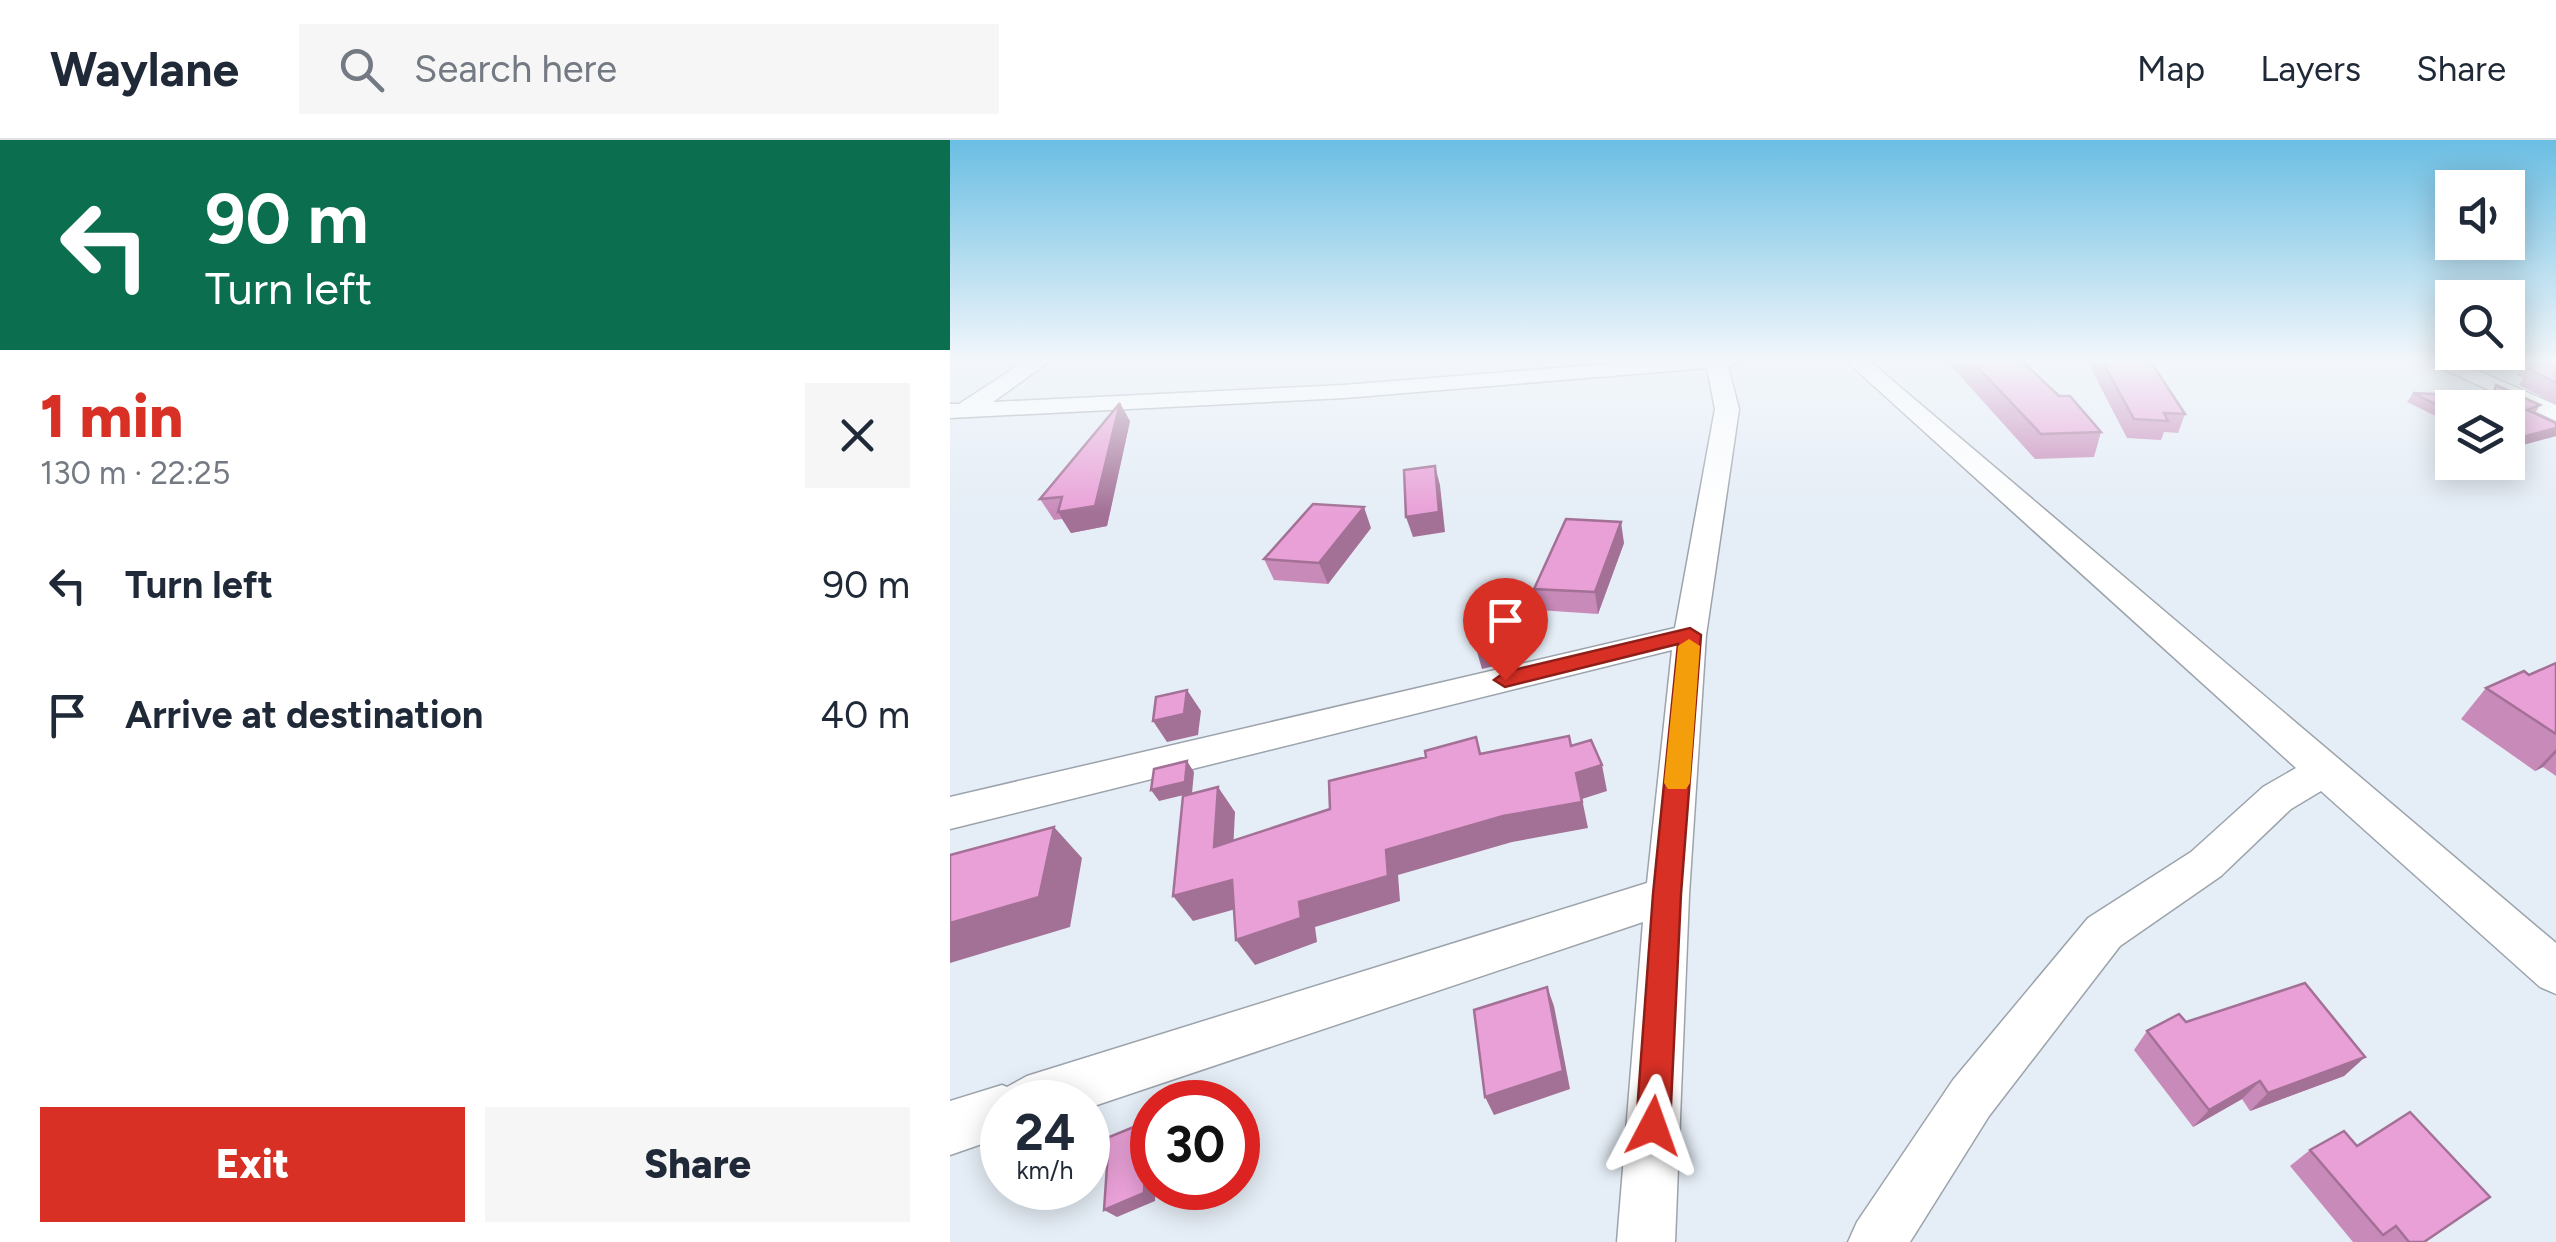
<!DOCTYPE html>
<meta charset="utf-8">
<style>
:root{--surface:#fff;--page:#f6f6f7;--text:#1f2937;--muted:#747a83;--line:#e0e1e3;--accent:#d93025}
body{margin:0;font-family:Figtree,sans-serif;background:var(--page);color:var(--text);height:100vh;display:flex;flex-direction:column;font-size:38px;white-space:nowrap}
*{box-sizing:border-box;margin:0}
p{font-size:32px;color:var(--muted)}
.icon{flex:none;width:55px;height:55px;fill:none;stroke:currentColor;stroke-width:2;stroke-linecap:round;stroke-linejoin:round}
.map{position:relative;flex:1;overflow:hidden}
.drawer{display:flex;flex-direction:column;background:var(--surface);width:950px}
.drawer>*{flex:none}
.hud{background:#0b6e4f;color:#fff;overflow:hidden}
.fabs{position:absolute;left:1485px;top:30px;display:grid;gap:20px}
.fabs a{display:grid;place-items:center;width:90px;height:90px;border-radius:0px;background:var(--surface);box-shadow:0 5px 25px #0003;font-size:50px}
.speed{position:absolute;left:30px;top:940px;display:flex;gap:20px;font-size:50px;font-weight:700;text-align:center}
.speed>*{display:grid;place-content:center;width:130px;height:130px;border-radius:50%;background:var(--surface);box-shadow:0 5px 25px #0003;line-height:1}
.speed small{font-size:25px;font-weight:400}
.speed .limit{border:15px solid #d22;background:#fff;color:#111}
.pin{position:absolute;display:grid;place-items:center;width:85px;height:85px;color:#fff;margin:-102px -42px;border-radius:50% 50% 50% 0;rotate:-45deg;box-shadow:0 0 10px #0007}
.pin .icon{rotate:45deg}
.me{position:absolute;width:110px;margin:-55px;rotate:4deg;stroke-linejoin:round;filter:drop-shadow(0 0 8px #0008)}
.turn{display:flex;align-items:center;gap:35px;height:210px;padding:0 40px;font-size:45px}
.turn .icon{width:130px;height:130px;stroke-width:2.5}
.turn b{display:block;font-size:70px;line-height:85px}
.round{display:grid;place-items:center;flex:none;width:105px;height:105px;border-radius:0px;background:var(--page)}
.headline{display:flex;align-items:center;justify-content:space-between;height:170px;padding:0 40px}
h1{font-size:60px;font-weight:800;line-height:75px;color:var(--accent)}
.cta{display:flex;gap:20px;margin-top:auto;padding:20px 40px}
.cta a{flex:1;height:115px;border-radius:0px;background:var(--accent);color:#fff;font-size:40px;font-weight:800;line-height:115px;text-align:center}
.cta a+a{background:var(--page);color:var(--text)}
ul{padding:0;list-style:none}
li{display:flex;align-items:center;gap:30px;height:130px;padding:0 40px}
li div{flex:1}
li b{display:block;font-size:38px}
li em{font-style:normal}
header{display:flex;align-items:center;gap:60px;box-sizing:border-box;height:140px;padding:0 50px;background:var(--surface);border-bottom:2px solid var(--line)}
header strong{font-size:48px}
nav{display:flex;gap:55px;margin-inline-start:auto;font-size:35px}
.search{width:700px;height:90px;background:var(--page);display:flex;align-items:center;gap:25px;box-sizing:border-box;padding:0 35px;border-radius:0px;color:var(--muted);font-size:38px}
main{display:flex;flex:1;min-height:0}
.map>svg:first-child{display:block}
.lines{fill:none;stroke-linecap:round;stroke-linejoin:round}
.minor-casing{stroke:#9ca3ab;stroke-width:3}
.minor{fill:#fff;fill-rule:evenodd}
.wall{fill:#c88ab9}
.shaded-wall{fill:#a37096}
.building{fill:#e9a0d7;stroke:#a37096;stroke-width:2.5}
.route{fill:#d93025;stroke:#8d1f18;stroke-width:2.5}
.slow{fill:#f59e0b}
</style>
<header>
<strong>Waylane</strong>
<div class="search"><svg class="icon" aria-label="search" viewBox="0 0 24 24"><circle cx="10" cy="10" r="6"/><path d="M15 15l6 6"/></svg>Search here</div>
<nav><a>Map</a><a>Layers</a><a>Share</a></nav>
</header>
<main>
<section class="drawer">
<div class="hud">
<div class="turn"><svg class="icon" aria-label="left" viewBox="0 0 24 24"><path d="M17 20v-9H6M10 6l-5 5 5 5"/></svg><div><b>90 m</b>Turn left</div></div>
</div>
<div class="headline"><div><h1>1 min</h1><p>130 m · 22:25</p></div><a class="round"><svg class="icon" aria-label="close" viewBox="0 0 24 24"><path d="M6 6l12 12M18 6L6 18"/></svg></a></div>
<ul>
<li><svg class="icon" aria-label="left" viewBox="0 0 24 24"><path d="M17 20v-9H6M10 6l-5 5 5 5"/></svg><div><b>Turn left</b></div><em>90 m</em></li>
<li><svg class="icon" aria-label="arrive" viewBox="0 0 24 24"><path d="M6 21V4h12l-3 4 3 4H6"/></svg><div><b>Arrive at destination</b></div><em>40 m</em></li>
</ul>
<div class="cta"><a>Exit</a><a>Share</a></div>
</section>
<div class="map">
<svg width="1606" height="1102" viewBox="0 0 1606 1102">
<rect width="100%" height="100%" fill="#e5edf6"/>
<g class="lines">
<defs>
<g id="minor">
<path d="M 78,219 L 103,219 L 43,262 L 394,245 L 718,219 L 797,219 L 778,226 L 789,269 L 756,495 L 739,755 L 725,1102 L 667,1102 L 693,782 L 138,968 L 138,962 L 52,962 L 52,997 L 0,1015 L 0,961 L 52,945 L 57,947 L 77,936 L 697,743 L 722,510 L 0,689 L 0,657 L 725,488 L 765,269 L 757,228 L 394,258 L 0,278 L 0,264 L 9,264 Z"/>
<path d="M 894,219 L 917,219 L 1606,803 L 1606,854 L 1590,847 L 1371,651 L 1341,669 L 1271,736 L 1170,806 L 1039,976 L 960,1102 L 898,1102 L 907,1082 L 1003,940 L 1138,778 L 1241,712 L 1313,647 L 1346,628 Z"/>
<path d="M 1472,219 L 1501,219 L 1606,265 L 1606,281 Z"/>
</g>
</defs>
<use href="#minor" class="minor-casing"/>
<use href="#minor" class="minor"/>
</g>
<g class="wall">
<path d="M 995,219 L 1070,219 L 1109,256 L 1151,292 L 1144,317 L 1085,319 Z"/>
<path d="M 1134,219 L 1199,219 L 1235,274 L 1228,293 L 1214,292 L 1211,300 L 1177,298 L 1138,223 Z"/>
<path d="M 1606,219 L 1606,264 L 1569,245 L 1573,238 L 1567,235 L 1576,220 Z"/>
<path d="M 1546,245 L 1590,265 L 1585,273 L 1606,296 L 1558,309 L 1558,268 L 1502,268 L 1502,284 L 1457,262 L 1463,253 L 1540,257 Z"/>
<path d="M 180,281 L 157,386 L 121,393 L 112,379 L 104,380 L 90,359 Z"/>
<path d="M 421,388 L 378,444 L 324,440 L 314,419 Z"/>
<path d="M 674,403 L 648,474 L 588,470 L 584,449 Z"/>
<path d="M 1606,523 L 1606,636 L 1593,627 L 1585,631 L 1511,579 L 1536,548 L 1579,535 Z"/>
<path d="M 1236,882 L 1415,917 L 1394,936 L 1300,971 L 1292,959 L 1243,987 L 1184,910 L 1197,891 Z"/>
<path d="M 1360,1010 L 1474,1102 L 1403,1102 L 1340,1026 Z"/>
</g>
<g class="shaded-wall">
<path d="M 170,263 L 180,281 L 157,386 L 121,393 L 108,372 Z"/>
<path d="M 1606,288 L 1606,296 L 1558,309 L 1558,305 L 1561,300 Z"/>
<path d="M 485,326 L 490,345 L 495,392 L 463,397 L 456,377 Z"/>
<path d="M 414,367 L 421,388 L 378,444 L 369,423 Z"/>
<path d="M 671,382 L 674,403 L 648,474 L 645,452 Z"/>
<path d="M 550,470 L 561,522 L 532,529 L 526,508 Z"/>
<path d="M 237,550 L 251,571 L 248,595 L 217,602 L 203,581 Z"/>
<path d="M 1606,609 L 1606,613 L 1593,627 L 1585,631 Z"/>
<path d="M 237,621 L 244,632 L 242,653 L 209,661 L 201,650 Z"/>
<path d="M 652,625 L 657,651 L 632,659 L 638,688 L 562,702 L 448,735 L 450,761 L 365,787 L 367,802 L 305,825 L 286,800 L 436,710 L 626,633 Z"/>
<path d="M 268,647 L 285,672 L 282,732 L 264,707 Z"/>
<path d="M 104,687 L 132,718 L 120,787 L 0,823 L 0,783 Z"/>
<path d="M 282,740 L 300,765 L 243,781 L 223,756 Z"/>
<path d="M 597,847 L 604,866 L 620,949 L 544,975 L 535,957 Z"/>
<path d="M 1415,917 L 1394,936 L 1300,971 L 1318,953 Z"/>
<path d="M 1310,941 L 1292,959 L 1243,987 L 1259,970 Z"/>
<path d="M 196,982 L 202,987 L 202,1048 L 206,1048 L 205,1061 L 167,1077 L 154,1070 Z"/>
</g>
<g class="building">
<path d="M 1020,219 L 1070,219 L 1109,256 L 1120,256 L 1151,292 L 1091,294 Z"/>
<path d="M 1151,219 L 1199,219 L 1235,274 L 1214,273 L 1218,281 L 1184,279 Z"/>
<path d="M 1606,219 L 1606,243 L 1578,229 L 1588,226 L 1576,220 Z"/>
<path d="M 1546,245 L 1590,265 L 1577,270 L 1606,283 L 1606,288 L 1561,300 L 1558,298 L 1558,268 L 1502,268 L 1502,272 L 1463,253 L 1543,257 Z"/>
<path d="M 170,263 L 145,366 L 108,372 L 112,357 L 90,359 Z"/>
<path d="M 485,326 L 489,372 L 456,377 L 454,330 Z"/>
<path d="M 363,364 L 414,367 L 369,423 L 314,419 Z"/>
<path d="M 616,379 L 671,382 L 645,452 L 584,449 Z"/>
<path d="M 550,470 L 556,501 L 526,508 L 518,477 Z"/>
<path d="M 1606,523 L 1606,594 L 1536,548 L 1574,531 L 1579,535 Z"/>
<path d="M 237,550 L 234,574 L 203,581 L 206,557 Z"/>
<path d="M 619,596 L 621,606 L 641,600 L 652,625 L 626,633 L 632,662 L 553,676 L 436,710 L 438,736 L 349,762 L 351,778 L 286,800 L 282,740 L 223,756 L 233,656 L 268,647 L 264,707 L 380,669 L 379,641 L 476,617 L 475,611 L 526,597 L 530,614 Z"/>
<path d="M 237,621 L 235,642 L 201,650 L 204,629 Z"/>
<path d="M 104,687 L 89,757 L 0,783 L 0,715 Z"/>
<path d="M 1355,843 L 1415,917 L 1318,953 L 1310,941 L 1259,970 L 1197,891 L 1229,874 L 1236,882 Z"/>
<path d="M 597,847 L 613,931 L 535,957 L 524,870 Z"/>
<path d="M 1460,972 L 1540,1057 L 1474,1102 L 1459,1102 L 1446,1086 L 1433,1095 L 1360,1010 L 1394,991 L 1407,1006 Z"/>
<path d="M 196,982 L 194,1053 L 154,1070 L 159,997 Z"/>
</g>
<linearGradient id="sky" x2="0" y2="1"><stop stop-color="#6abee3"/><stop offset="0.59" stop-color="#f3f7fb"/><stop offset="1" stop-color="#f3f7fb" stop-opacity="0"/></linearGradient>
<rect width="1606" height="374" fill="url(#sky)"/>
<path class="route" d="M 740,488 L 751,495 L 731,754 L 720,986 L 715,998 L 703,1003 L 691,998 L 686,986 L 703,754 L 728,504 L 555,547 L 544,540 L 555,532 Z"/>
<path class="slow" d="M 739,499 L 750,506 L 740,643 L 736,649 L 718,649 L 714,643 L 728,506 Z"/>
</svg>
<div class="fabs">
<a><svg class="icon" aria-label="sound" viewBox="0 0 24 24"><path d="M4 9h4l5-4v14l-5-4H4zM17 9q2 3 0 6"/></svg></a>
<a><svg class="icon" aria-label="search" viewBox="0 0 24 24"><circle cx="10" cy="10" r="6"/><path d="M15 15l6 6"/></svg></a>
<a><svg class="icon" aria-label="layers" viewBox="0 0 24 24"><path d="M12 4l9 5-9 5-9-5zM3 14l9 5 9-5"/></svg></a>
</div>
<div class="speed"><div>24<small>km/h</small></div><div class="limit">30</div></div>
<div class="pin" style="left:555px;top:540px;background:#d93025"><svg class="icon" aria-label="arrive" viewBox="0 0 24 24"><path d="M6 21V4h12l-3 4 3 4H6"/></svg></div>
<svg class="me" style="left:703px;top:986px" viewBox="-20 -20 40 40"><path d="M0-17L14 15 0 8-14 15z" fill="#d93025" stroke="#fff" stroke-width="4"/></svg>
</div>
</main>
